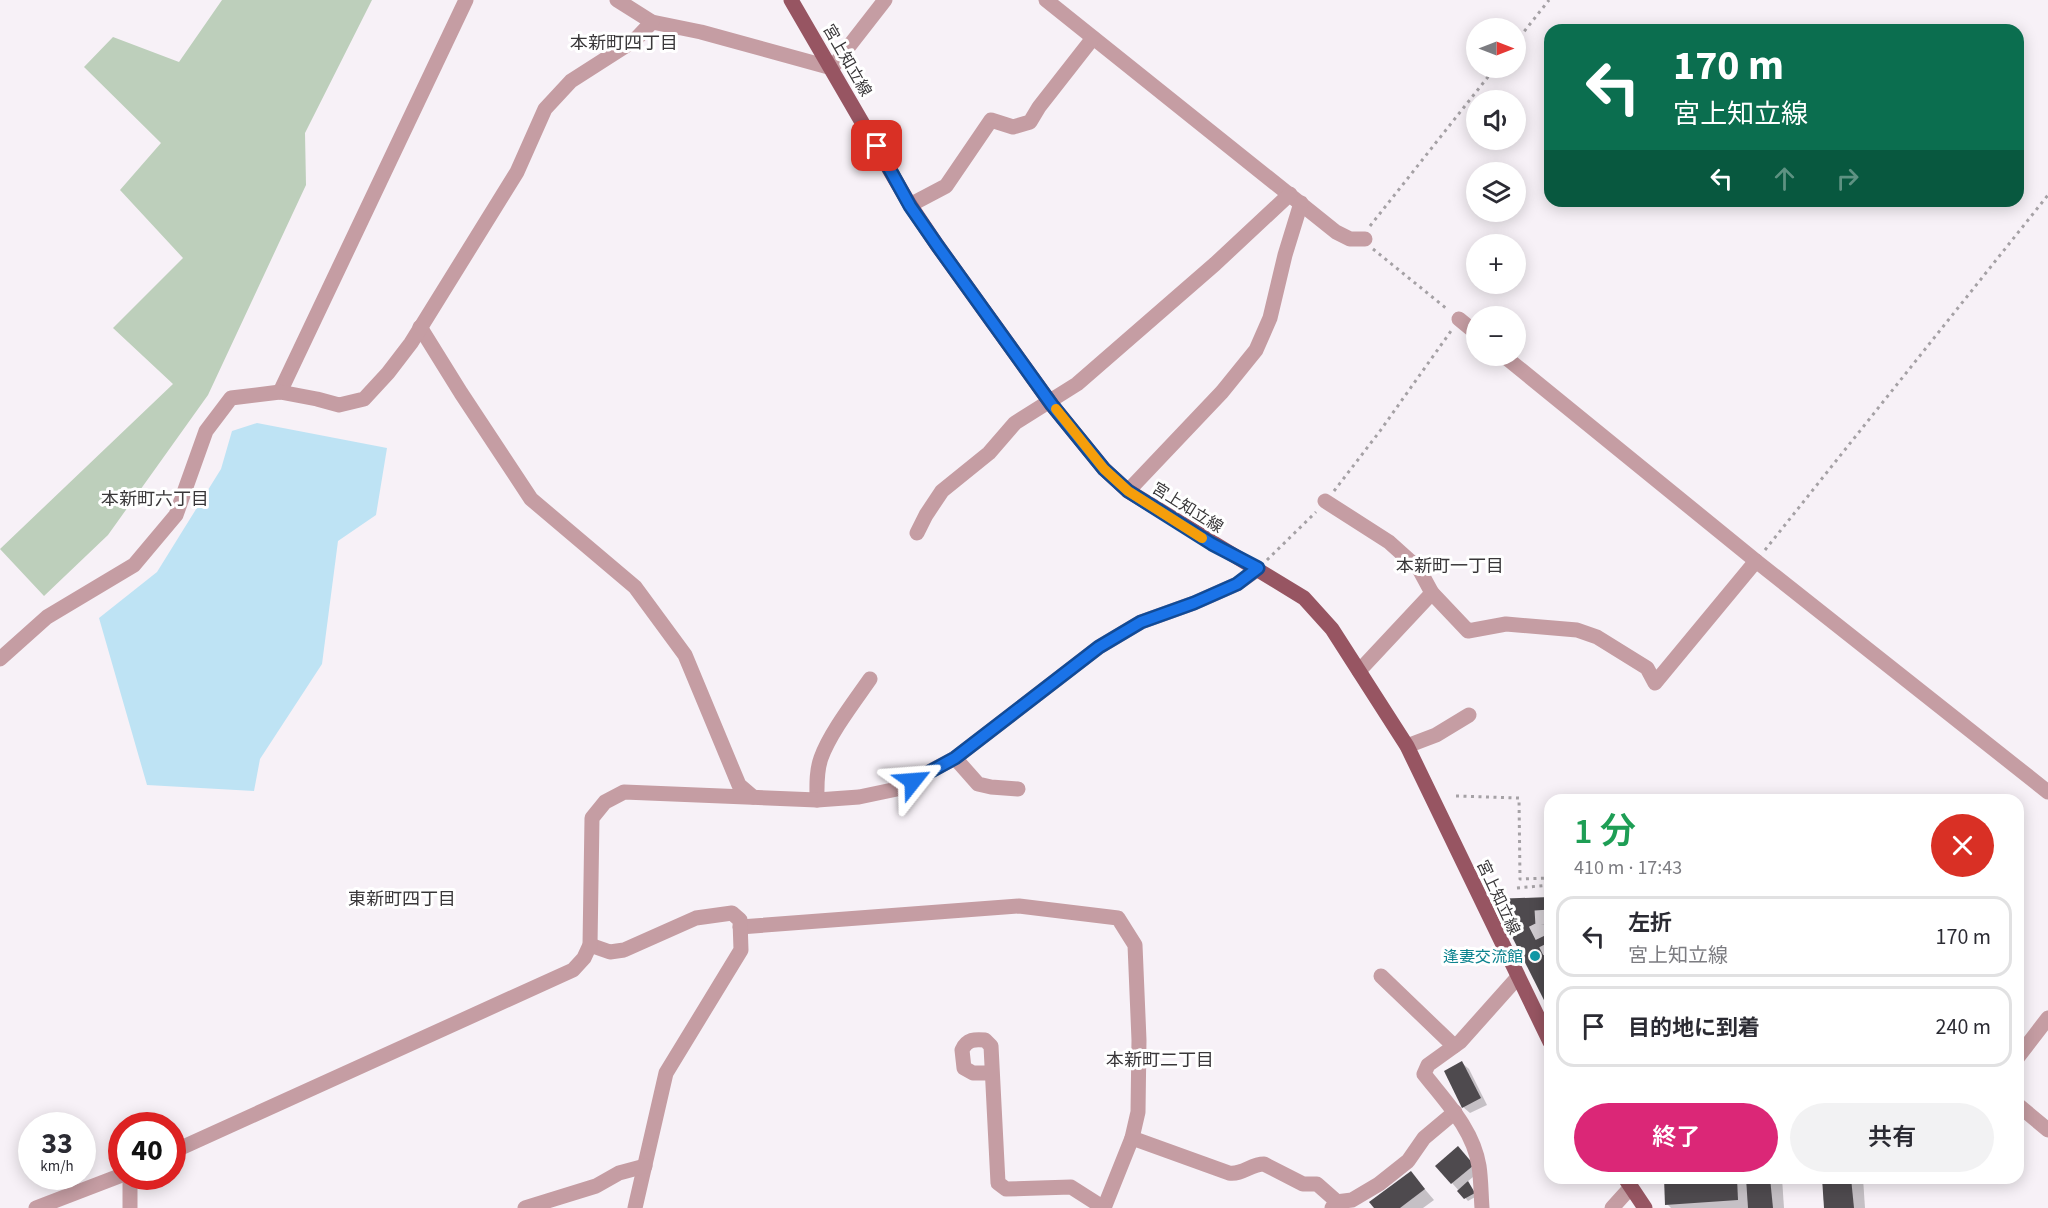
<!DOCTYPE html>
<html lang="ja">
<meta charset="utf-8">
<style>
:root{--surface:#fff;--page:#f2f2f3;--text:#2b2b33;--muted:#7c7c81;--line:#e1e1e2;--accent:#db2777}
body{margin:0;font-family:"Source Sans 3","Noto Sans JP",sans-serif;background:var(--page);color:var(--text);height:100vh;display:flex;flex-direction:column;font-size:22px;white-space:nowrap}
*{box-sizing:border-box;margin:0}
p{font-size:20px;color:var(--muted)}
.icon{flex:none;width:33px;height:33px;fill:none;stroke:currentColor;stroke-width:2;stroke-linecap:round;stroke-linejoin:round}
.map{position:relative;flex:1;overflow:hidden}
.sheet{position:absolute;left:1544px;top:794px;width:480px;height:390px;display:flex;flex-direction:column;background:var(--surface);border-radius:18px;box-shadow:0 3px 15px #0003}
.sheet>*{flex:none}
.top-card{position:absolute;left:1544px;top:24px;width:480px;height:183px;border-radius:18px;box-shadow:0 3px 15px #0003;background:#0b6e4f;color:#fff;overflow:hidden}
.needle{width:39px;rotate:90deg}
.tools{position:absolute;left:1466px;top:18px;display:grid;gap:12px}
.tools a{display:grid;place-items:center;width:60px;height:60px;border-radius:50%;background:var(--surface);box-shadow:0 3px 15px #0003;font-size:30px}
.speed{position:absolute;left:18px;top:1112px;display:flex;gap:12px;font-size:30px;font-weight:700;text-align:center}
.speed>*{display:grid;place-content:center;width:78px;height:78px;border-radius:50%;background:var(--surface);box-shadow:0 3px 15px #0003;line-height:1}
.speed small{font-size:15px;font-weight:400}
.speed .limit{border:9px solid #d22;background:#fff;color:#111}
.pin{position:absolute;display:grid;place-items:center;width:51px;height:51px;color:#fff;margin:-26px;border-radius:12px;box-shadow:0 3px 9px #0006}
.me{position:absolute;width:66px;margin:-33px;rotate:62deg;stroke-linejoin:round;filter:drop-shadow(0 0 4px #0008)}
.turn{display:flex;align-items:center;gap:21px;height:126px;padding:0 30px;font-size:27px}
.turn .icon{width:78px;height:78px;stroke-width:2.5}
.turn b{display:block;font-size:42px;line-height:51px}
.lanes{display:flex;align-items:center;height:57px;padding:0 30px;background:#0003;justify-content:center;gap:30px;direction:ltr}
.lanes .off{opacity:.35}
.round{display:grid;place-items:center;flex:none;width:63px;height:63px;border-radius:32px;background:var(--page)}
.summary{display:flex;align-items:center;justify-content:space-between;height:102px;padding:0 30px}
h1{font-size:36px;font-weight:600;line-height:45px;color:#1e9e55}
.button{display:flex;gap:12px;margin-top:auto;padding:12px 30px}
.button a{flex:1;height:69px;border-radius:36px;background:var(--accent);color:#fff;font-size:24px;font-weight:600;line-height:69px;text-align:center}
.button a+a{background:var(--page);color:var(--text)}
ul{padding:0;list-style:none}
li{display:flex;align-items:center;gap:18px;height:81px;margin:0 12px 9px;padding:0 18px;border:3px solid var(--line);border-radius:18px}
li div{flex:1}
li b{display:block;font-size:22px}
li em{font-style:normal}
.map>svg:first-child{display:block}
.green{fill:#bdcfbb}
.water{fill:#bee3f4}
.shadow{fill:#0003}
.building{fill:#4e4a4e}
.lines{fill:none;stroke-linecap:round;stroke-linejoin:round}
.minor-tunnel{stroke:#d1ccd1;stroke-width:15;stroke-dasharray:15 8;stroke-linecap:butt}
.path{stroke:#a5a1a5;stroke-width:3;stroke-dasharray:3 4.5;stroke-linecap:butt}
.minor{stroke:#c59da3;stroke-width:15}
.major{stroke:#975562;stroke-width:15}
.route-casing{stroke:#114b97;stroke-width:15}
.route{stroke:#1a73e8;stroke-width:10}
.slow{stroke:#f59e0b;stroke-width:10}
.culture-dot{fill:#0f9aa8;stroke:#fff;stroke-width:2}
.labels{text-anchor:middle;stroke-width:6;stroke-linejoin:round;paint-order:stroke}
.street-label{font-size:16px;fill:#393739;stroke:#fff}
.culture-label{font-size:16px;fill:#0d838f;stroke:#fff;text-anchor:end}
.neighbourhood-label{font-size:18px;fill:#393739;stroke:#fff}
</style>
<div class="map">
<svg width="2048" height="1208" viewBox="0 0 2048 1208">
<rect width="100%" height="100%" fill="#f7f1f7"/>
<path class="green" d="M 222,0 L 372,0 L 305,133 L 306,185 L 208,395 L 108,535 L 44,596 L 0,549 L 173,384 L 113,328 L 183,258 L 120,190 L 161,143 L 84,67 L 113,37 L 179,62 Z"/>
<path class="water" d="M 257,423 L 387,448 L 376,515 L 338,541 L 322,664 L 260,759 L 254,791 L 147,785 L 99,618 L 157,572 L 221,469 L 232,431 Z"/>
<g class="shadow">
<path d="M 1462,1063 L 1469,1069 L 1487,1105 L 1470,1113 L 1463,1107 Z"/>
<path d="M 1458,1148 L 1479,1172 L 1467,1182 L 1477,1196 L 1468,1201 L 1452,1183 Z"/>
<path d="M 1411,1173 L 1434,1200 L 1423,1208 L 1376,1208 Z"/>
<path d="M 1665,1178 L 1782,1178 L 1784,1208 L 1671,1208 L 1667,1204 Z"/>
<path d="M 1824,1178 L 1863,1178 L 1865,1208 L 1826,1208 Z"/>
</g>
<g class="building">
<path d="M 1550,897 L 1550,1012 L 1493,899 Z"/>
<path d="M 1462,1061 L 1481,1098 L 1462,1108 L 1444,1071 Z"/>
<path d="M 1458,1146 L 1474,1165 L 1451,1184 L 1435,1166 Z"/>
<path d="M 1411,1171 L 1425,1189 L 1400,1208 L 1374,1208 L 1369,1202 Z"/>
<path d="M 1664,1178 L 1737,1178 L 1738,1200 L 1665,1205 Z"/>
<path d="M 1746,1178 L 1770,1178 L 1773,1208 L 1748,1208 Z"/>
<path d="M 1822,1178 L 1851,1178 L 1854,1208 L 1824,1208 Z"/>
<path d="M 1468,1181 L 1475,1193 L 1464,1199 L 1457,1191 Z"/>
</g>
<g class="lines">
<path class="minor-tunnel" d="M 1550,917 L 1533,918 L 1550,952"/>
<g class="path">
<path d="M 1515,43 L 1549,0"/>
<path d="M 1370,226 L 1495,68"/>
<path d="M 1373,249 L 1447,309"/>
<path d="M 1334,491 L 1380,431 L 1451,331"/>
<path d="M 1765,550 L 2048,195"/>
<path d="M 1267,560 L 1316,512"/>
<path d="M 1456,796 L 1519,798 L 1520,879 L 1550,878"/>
<path d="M 1517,888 L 1550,885"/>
</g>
<g class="minor">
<path d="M 617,0 L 652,22 L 701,32 L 832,68 L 885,0"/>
<path d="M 1046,0 L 1336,232 L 1350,239 L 1365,239"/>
<path d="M 910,205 L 946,186 L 991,120 L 1013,127 L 1030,122 L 1039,107 L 1093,38"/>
<path d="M 1459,319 L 1476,333"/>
<path d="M 420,327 L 461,393 L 531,499 L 635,587 L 685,655 L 739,785 L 753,797"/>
<path d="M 1504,356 L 1756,561 L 2048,792"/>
<path d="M 280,392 L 466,0"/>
<path d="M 1128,491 L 1222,392 L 1256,350 L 1270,318 L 1285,255 L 1301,203"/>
<path d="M 1325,501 L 1389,542 L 1419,569 L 1432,593 L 1359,671"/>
<path d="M 917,533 L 926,515 L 942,491 L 989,453 L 1015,423 L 1077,384 L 1215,264 L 1290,194"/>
<path d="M 1432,593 L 1468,631 L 1506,624 L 1577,630 L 1597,637 L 1647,668 L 1655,683 L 1756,561"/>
<path d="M 0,659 L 47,617 L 134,565 L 176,515 L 206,431 L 231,398 L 280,392 L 317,399 L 339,405 L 364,399 L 388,373 L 411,343 L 517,172 L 545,109 L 571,81 L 635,40 L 652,22"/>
<path d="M 1407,746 L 1436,735 L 1469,715"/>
<path d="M 955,758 L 978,784 L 991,787 L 1018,789"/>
<path d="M 817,800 C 817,786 816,772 821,758 C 830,733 854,702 870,679"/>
<path d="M 740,927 L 1019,906 L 1118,918 L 1135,945 L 1139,1040 L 1138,1112 L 1132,1138 L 1104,1208"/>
<path d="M 590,945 L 610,952 L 624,950 L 696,918 L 732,913 L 740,920 L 741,950 L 666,1073 L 635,1208"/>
<path d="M 1381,976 L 1454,1046"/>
<path d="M 2018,1057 L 2048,1018"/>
<path d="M 992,1073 L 973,1073 L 964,1068 L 962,1050 C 967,1039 975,1039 985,1040 L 991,1046 L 998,1183 L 1006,1189 L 1071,1187 L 1104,1208"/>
<path d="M 2018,1105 L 2048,1130"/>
<path d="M 1132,1138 L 1229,1173 C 1242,1175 1251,1164 1264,1164 L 1303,1184 L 1317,1184 L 1334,1199 L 1336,1202 L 1332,1208"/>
<path d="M 172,1152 L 573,970 L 584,958 L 590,945 L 592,818 L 605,802 L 624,792 L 817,800 L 859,797 L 897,789 L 955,758 L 1099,647 L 1141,622 L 1194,603 L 1237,584 L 1258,569"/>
<path d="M 130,1176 L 130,1208"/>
<path d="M 1336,1202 L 1352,1200 L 1379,1184 L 1408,1161 L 1424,1138 L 1455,1112"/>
<path d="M 36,1208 L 122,1175"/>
<path d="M 525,1208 L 596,1186 L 619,1173 L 645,1166"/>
<path d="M 1482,1208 C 1481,1194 1481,1179 1479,1166 C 1473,1129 1446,1102 1424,1074 L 1428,1065 L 1460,1042 L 1518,977"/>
<path d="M 1612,1208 L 1631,1187"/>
</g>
<g class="major">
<path d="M 791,0 L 910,205 L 937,245 L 1052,405 L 1104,469 L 1128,491 L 1304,598 L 1332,629 L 1407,746 L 1550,1042"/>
<path d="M 1625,1178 L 1645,1208"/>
</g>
</g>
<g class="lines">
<defs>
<path id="route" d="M 877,146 L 910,206 L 937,245 L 1052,405 L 1104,469 L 1128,491 L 1212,544 L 1258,568 L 1237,584 L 1194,603 L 1141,622 L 1099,647 L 955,758 L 913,781"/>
</defs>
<use href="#route" class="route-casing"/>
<use href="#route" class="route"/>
<path class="slow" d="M 1056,409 L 1104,469 L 1128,491 L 1202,538"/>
</g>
<circle class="culture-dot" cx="1535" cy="956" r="6"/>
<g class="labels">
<g class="street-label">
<text transform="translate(848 60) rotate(60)" y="6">宮上知立線</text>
<text transform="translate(1188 507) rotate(32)" y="6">宮上知立線</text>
<text transform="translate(1499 897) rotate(65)" y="6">宮上知立線</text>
</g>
<g class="culture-label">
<text x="1523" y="962">逢妻交流館</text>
</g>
<g class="neighbourhood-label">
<text x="624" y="49">本新町四丁目</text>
<text x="155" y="505">本新町六丁目</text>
<text x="1450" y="572">本新町一丁目</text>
<text x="402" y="905">東新町四丁目</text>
<text x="1160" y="1066">本新町二丁目</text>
</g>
</g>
</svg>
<div class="tools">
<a><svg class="needle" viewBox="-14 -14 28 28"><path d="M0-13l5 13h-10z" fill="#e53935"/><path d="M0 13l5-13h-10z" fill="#7c7c81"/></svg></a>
<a><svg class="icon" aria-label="sound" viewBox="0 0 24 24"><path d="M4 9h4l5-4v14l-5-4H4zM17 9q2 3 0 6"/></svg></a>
<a><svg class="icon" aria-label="layers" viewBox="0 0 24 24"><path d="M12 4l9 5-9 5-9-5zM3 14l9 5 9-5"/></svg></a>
<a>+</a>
<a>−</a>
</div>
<div class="speed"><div>33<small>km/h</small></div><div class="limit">40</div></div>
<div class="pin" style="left:877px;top:146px;background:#d93025"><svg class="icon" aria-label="arrive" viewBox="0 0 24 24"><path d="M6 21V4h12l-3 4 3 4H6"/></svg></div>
<svg class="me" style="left:913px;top:781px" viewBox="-20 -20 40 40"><path d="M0-17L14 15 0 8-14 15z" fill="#1a73e8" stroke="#fff" stroke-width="4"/></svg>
<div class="top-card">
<div class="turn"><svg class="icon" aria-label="left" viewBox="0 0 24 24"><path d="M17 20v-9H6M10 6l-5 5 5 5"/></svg><div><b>170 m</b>宮上知立線</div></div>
<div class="lanes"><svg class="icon" aria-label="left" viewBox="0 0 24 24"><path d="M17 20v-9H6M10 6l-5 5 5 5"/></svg><svg class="icon off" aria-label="ahead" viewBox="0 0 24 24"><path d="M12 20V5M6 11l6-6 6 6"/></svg><svg class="icon off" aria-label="right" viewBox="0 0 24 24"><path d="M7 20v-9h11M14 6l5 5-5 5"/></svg></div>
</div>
<section class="sheet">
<div class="summary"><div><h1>1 分</h1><p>410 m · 17:43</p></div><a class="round" style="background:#d93025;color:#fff"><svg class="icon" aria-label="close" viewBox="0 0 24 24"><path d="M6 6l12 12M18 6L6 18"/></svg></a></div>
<ul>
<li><svg class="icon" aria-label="left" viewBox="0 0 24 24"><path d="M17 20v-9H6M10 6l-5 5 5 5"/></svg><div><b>左折</b><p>宮上知立線</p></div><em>170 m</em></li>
<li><svg class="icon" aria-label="arrive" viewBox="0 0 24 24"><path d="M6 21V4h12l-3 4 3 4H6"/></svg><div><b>目的地に到着</b></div><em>240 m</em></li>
</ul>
<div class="button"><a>終了</a><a>共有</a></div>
</section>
</div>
